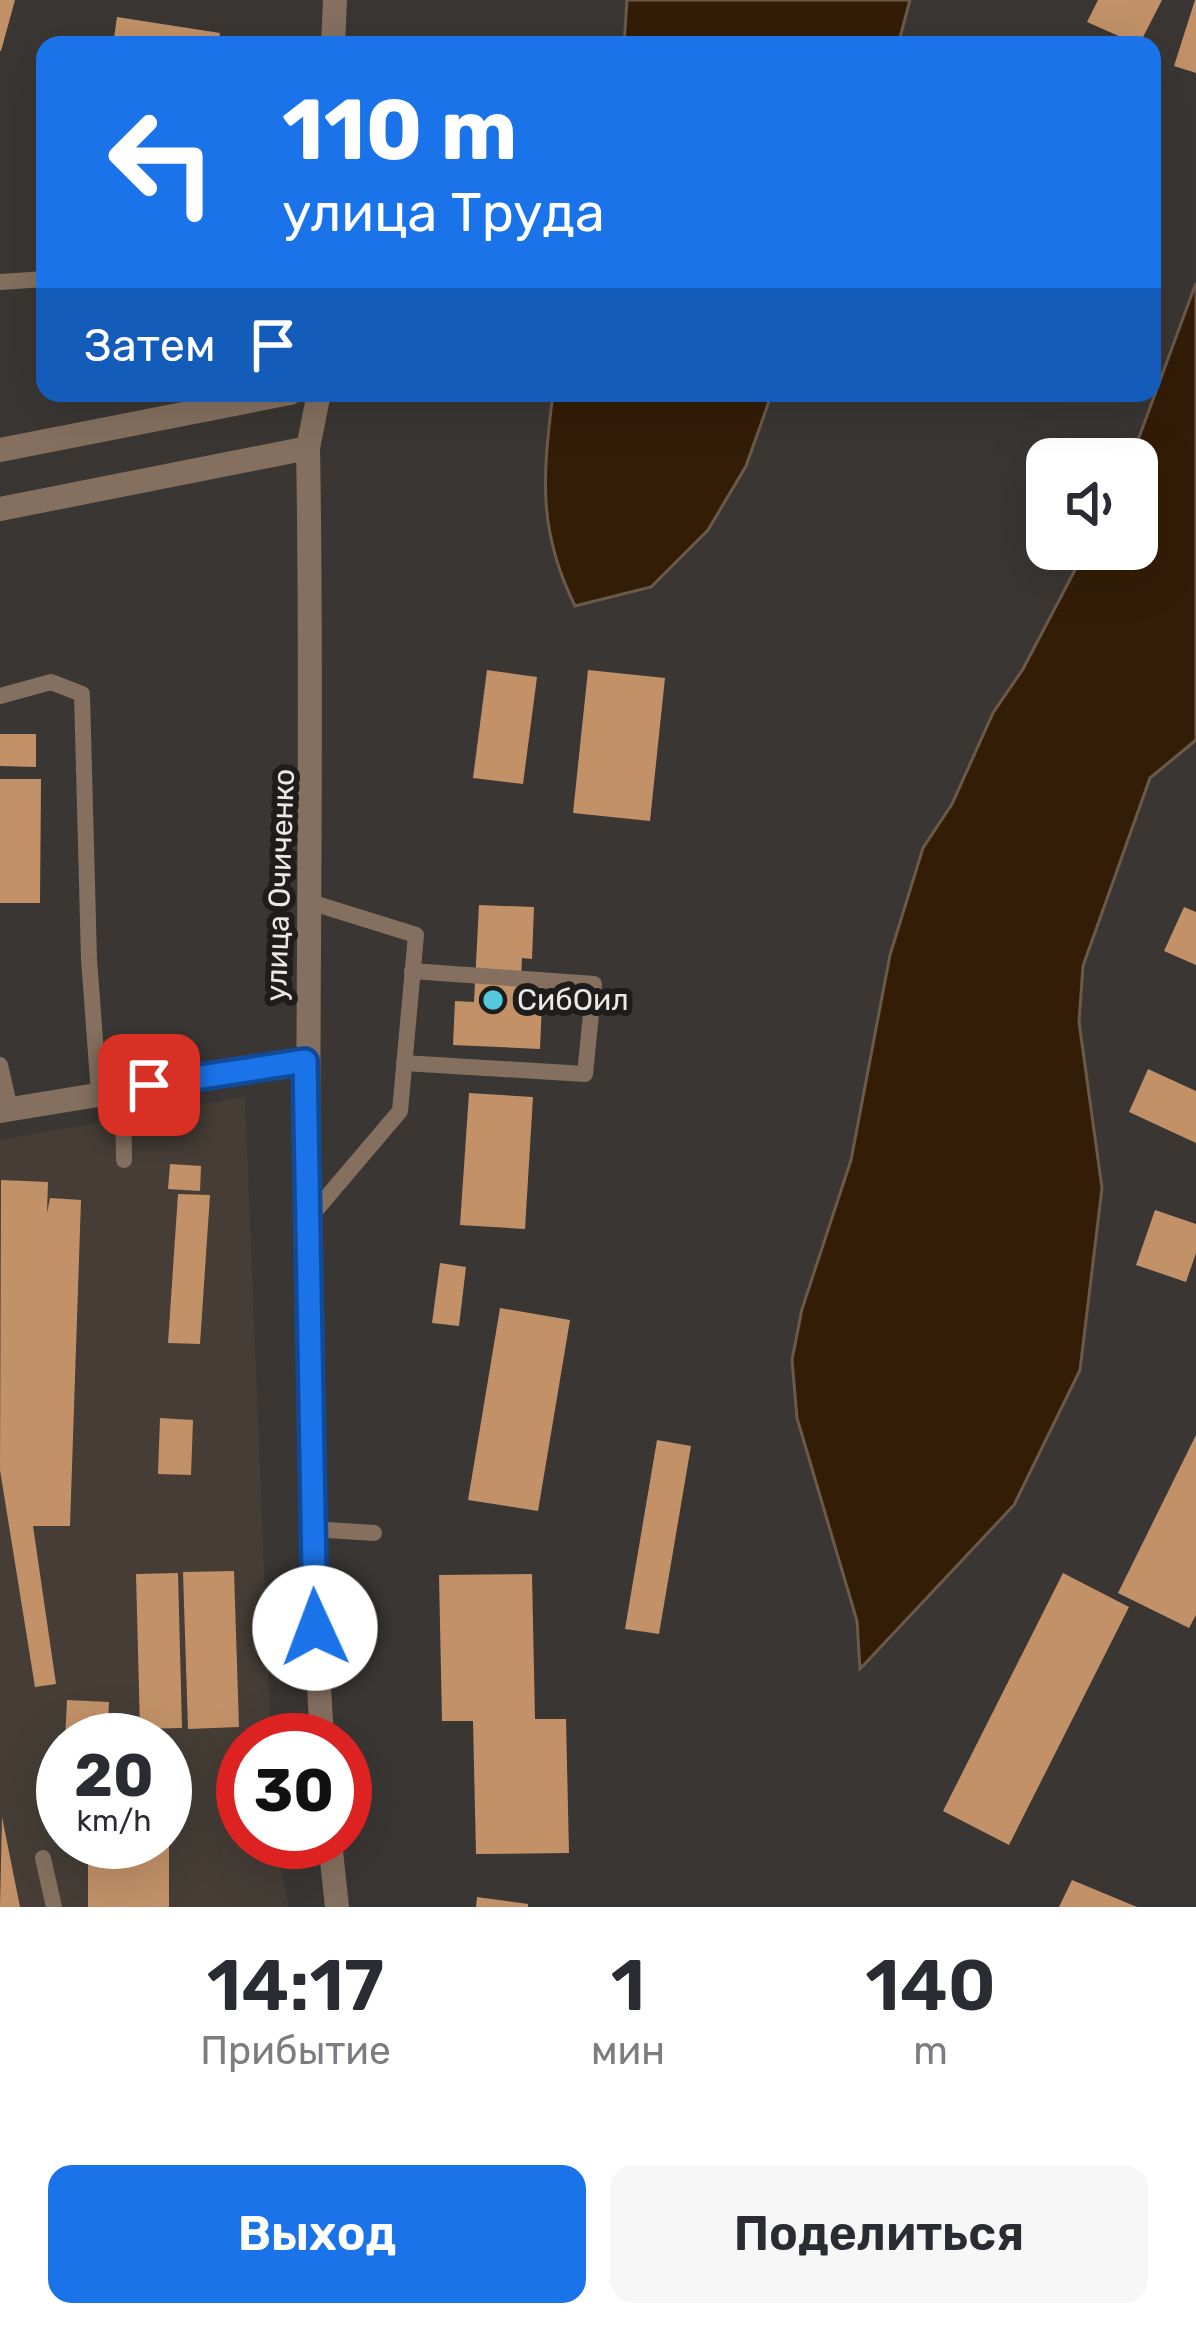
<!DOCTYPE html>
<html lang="ru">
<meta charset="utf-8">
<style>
:root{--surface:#fff;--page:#f7f7f7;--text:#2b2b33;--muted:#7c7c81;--accent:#1a73e8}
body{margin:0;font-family:Rubik,sans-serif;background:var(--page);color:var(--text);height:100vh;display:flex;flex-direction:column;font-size:45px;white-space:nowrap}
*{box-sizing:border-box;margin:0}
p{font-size:39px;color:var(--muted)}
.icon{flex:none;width:66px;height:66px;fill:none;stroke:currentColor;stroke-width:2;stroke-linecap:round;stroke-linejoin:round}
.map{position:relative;height:1907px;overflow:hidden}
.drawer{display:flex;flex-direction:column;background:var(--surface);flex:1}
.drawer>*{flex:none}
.banner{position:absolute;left:36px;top:36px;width:1125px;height:366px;border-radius:24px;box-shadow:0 12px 48px #0002;background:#1a73e8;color:#fff;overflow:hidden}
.tools{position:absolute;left:1026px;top:438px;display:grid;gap:24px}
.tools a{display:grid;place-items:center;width:132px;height:132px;border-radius:24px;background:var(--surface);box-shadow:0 12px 48px #0002;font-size:60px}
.speed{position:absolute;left:36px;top:1713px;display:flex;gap:24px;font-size:60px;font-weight:700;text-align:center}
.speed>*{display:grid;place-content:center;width:156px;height:156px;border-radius:50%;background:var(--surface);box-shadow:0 12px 48px #0002;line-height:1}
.speed small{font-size:30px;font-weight:400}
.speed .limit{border:18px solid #d22;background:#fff;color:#111}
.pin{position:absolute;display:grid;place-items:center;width:102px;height:102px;color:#fff;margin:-51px;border-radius:24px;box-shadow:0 6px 18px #0006}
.me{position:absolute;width:132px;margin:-66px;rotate:358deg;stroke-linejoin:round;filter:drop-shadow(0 0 9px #0008)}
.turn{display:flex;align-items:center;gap:42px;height:252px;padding:0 48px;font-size:54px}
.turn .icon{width:156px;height:156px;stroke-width:2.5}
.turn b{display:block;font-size:84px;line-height:102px}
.then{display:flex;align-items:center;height:114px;padding:0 48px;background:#0003;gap:24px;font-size:45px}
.eta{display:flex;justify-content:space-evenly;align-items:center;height:204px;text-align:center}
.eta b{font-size:72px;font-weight:600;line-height:84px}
.primary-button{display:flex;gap:24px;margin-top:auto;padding:24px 48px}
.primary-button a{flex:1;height:138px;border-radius:24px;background:var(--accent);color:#fff;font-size:48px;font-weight:600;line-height:138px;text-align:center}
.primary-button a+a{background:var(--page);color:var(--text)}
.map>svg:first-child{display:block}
.built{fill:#453d36;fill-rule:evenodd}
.water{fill:#341d07;stroke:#6b5a4a;stroke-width:3}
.building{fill:#c29168}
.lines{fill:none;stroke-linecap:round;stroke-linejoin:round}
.service{stroke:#85705f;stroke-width:16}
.minor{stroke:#85705f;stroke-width:24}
.tertiary{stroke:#85705f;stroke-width:24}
.route-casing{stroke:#114b97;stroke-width:30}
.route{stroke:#1a73e8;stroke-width:21}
.poi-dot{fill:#55cadf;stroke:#1f1d1c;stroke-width:4.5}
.labels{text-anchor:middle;stroke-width:12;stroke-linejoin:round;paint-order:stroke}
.street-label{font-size:30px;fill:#eae9e7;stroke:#1f1d1c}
.poi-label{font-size:30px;fill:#eae9e7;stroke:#1f1d1c;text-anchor:start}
</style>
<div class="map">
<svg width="1196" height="1907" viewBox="0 0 1196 1907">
<rect width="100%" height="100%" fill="#393633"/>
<path class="built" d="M 245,1097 L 271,1740 L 243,1740 L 243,1842 L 276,1842 L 289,1907 L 0,1907 L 0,1140 ZM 63,1740 L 165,1740 L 165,1842 L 63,1842 Z"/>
<g class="water">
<path d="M 627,0 L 910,0 L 898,45 L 624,45 Z"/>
<path d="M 1196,283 L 1196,740 L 1150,778 L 1083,966 L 1079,1022 L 1102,1188 L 1080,1370 L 1014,1505 L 860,1669 L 857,1621 L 797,1418 L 792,1360 L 802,1309 L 851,1160 L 890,955 L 923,848 L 952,804 L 993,713 L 1023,669 L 1086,549 L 1137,549 L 1137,459 L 1131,459 Z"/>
<path d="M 553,393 L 772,393 L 746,466 L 708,530 L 651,587 L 575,606 C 537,529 543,475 553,393 Z"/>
</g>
<g class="building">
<path d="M 0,0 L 15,0 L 1,51 L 0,51 Z"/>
<path d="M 1098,0 L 1162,0 L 1139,45 L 1087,22 Z"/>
<path d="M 1195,0 L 1196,0 L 1196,73 L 1174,66 Z"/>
<path d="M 117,17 L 220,33 L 218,45 L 113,45 Z"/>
<path d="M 487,670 L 537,677 L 523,784 L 473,778 Z"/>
<path d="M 588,670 L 665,678 L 650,821 L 573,813 Z"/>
<path d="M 0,734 L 36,734 L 36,767 L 0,766 Z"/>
<path d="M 0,779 L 41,779 L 40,903 L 0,903 Z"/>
<path d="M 479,905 L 534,907 L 532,959 L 522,958 L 520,1001 L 542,1002 L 540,1049 L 453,1045 L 455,1001 L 474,1002 Z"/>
<path d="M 1184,907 L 1196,912 L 1196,965 L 1164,951 Z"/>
<path d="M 1148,1069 L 1196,1091 L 1196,1143 L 1129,1112 Z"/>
<path d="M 469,1093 L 533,1097 L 525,1229 L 460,1225 Z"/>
<path d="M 170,1164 L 201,1166 L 200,1191 L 168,1189 Z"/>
<path d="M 1,1180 L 48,1182 L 47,1213 L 50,1198 L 81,1200 L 70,1526 L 33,1526 L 56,1684 L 35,1687 L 0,1470 Z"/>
<path d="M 178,1194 L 210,1195 L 200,1344 L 168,1343 Z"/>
<path d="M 1155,1210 L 1196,1224 L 1196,1253 L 1186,1282 L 1136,1265 Z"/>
<path d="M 440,1263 L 466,1267 L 459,1326 L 432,1323 Z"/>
<path d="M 500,1308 L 570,1320 L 538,1511 L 468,1500 Z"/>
<path d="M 160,1418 L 193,1420 L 191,1475 L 158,1474 Z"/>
<path d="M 1196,1435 L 1196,1615 L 1189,1628 L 1118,1593 Z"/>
<path d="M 657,1440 L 691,1446 L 659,1634 L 625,1629 Z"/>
<path d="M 234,1571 L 239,1727 L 188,1729 L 183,1572 Z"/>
<path d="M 178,1573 L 182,1728 L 140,1729 L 136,1574 Z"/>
<path d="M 1063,1573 L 1129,1607 L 1009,1845 L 943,1811 Z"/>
<path d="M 532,1574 L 535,1719 L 566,1719 L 569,1853 L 476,1854 L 473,1721 L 442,1721 L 439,1575 Z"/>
<path d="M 67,1700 L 109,1702 L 107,1740 L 65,1740 Z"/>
<path d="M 165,1777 L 170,1777 L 169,1838 L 165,1838 Z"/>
<path d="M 2,1817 L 20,1907 L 0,1907 Z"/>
<rect x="88" y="1842" width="81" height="65"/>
<path d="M 1072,1880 L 1137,1907 L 1059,1907 Z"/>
<path d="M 477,1897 L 528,1904 L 528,1907 L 476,1907 Z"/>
</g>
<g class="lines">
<g class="service">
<path d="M 0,282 L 45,279"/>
<path d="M 0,696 L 51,682 L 82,694 L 89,959 L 99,1094"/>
<path d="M 404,1063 L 585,1074 L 594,984 L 412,971"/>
<path d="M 0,1065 L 10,1109"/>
<path d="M 123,1090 L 124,1160"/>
<path d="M 310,1217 L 400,1111 L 416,935 L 310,902"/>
<path d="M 312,1529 L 374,1533"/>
<path d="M 43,1858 L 54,1907"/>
</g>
<g class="minor">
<path d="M 308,448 C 316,879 296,1310 322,1740"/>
<path d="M 0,1111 L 305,1061"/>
<path d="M 330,1842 L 337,1907"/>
</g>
<g class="tertiary">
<path d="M 333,45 L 335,0"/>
<path d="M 0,450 L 290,393"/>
<path d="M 0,509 L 308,448 L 319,393"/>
</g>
</g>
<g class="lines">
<defs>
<path id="route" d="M 149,1085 L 305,1061 L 315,1628"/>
</defs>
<use href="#route" class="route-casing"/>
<use href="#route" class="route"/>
</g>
<circle class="poi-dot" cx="493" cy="1000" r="12"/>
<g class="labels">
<g class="street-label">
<text transform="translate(280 885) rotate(-88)" y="10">улица Очиченко</text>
</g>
<g class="poi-label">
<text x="517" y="1010">СибОил</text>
</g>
</g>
</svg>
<div class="tools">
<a><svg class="icon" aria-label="sound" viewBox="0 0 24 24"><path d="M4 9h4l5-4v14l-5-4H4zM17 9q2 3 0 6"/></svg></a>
</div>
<div class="speed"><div>20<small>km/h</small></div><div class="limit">30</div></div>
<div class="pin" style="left:149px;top:1085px;background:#d93025"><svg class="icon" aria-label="arrive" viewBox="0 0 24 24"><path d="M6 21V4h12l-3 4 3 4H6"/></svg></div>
<svg class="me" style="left:315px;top:1628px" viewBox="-20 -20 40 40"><circle r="19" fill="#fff"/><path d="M0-13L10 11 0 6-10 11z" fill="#1a73e8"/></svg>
<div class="banner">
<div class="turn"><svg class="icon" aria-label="left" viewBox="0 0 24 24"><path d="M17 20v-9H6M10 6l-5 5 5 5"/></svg><div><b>110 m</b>улица Труда</div></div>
<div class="then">Затем<svg class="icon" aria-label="arrive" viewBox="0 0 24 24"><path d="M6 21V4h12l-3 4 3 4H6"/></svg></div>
</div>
</div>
<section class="drawer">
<div class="eta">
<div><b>14:17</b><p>Прибытие</p></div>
<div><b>1</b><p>мин</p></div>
<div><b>140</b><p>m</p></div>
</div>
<div class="primary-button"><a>Выход</a><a>Поделиться</a></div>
</section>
